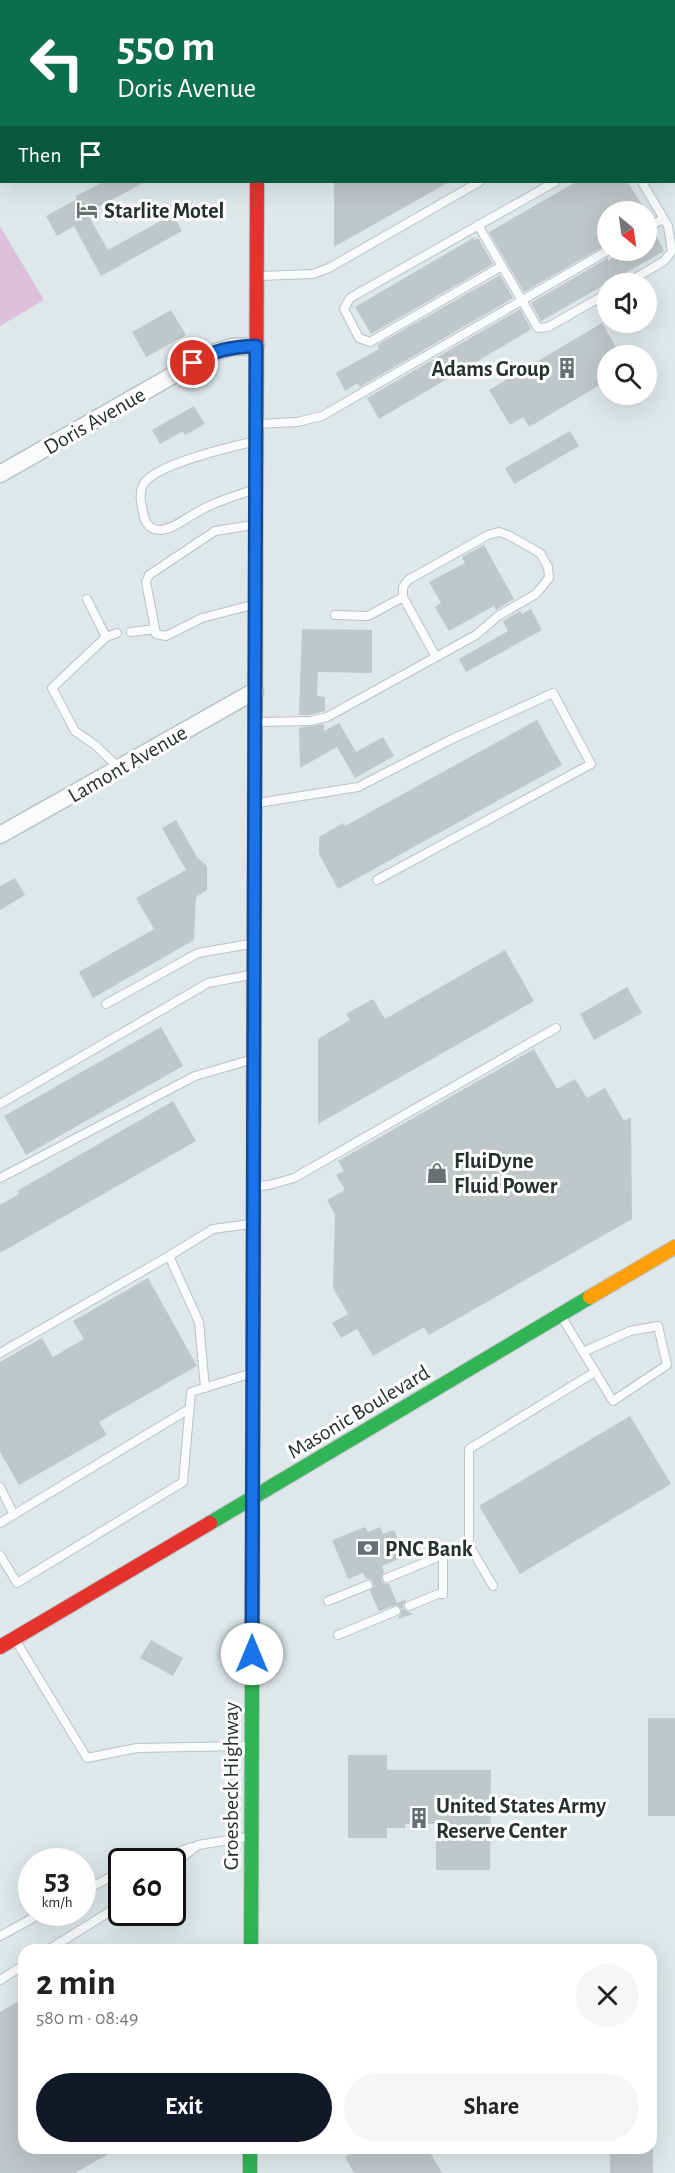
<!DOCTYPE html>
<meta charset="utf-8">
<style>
:root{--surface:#fff;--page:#f6f6f6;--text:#222;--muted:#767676;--accent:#111827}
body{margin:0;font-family:"Alegreya Sans",sans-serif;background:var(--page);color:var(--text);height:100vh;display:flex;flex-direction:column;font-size:22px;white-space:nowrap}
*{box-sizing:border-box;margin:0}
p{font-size:20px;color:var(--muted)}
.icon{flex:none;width:33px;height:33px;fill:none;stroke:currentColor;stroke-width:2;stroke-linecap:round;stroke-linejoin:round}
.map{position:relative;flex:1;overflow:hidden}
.sheet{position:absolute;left:18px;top:1944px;width:639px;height:210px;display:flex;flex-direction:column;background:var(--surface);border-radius:18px;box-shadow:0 6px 24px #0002}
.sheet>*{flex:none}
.hud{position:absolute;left:0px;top:0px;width:675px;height:183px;box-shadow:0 6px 24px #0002;background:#0b6e4f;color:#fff;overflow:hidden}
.needle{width:39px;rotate:151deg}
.buttons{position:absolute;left:597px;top:201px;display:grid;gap:12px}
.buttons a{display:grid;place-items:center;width:60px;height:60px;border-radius:50%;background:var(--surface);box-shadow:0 6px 24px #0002;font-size:30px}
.speed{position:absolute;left:18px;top:1848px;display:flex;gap:12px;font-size:30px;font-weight:700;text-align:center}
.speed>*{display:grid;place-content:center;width:78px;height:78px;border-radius:50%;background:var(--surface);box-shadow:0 6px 24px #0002;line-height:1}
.speed small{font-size:15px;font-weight:400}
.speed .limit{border:3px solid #111;border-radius:9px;background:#fff;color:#111}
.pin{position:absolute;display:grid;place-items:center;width:51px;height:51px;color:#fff;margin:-26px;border:3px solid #fff;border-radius:50%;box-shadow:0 2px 6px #0007}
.me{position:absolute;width:66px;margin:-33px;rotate:0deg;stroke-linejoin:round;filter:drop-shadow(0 0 4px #0008)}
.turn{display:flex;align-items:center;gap:21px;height:126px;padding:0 18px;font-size:27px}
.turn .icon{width:78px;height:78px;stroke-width:2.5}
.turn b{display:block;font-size:42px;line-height:51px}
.then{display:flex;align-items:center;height:57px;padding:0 18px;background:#0003;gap:12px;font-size:22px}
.round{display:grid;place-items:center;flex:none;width:63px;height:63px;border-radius:32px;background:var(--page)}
.head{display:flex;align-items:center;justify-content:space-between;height:102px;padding:0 18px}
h1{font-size:36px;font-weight:700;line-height:45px}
.action{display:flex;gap:12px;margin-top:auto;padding:12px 18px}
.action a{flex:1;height:69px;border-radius:36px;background:var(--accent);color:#fff;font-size:24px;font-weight:700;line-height:69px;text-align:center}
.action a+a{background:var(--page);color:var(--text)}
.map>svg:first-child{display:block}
.green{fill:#ddc0da}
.building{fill:#c0c7c9}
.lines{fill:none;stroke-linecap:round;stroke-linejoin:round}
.lane-casing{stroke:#bac2c4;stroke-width:10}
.street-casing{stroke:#bac2c4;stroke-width:19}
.fast-casing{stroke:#bac2c4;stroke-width:16}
.slow-casing{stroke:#bac2c4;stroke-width:16}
.jam-casing{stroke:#bac2c4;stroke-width:16}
.lane{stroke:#fafbfc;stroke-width:8}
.street{stroke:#fafbfc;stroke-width:16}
.fast{stroke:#30b455;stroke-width:14}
.slow{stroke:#ff9f0a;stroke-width:14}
.jam{stroke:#e5322d;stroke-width:14}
.route-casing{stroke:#114b97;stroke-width:15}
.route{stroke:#1a73e8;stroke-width:10}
.labels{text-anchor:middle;stroke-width:6;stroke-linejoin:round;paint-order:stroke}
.poi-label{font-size:22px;font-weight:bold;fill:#293031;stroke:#fff;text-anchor:start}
.street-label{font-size:22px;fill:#293031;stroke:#fff}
</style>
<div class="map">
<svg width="675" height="2173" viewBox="0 0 675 2173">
<rect width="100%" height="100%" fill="#dee7ea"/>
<path class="green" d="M 0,226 L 44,300 L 0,326 Z"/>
<g class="building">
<path d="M 103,182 L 145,182 L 87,213 L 108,250 L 173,214 L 182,231 L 101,276 L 74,226 L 57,236 L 46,216 L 77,199 L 76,196 Z"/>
<path d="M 334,182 L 449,182 L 334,247 Z"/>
<path d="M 576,182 L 628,182 L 646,212 L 608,212 L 608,244 L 524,292 L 489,232 Z"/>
<path d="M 654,231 L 664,251 L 541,321 L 531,303 L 608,258 L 608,261 L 626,250 L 646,250 L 646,234 Z"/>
<path d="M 473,238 L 474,240 L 478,238 L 493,264 L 371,334 L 355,307 Z"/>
<path d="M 500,275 L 513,298 L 360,387 L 358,383 L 345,391 L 336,373 L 379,349 L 377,345 Z"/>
<path d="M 520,309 L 531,329 L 527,332 L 379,419 L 367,398 Z"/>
<path d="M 171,310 L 186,335 L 146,357 L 132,332 Z"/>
<path d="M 602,323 L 621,356 L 608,356 L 608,380 L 529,427 L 523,417 L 510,425 L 489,390 Z"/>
<path d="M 194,406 L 205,424 L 185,435 L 183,431 L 160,444 L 152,430 Z"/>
<path d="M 570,431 L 579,446 L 514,484 L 505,468 Z"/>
<path d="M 484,545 L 514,599 L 496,610 L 494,606 L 449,631 L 435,607 L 441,603 L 429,582 L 465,563 L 462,557 Z"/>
<path d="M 531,609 L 542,630 L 466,672 L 459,659 L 508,631 L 503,621 L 520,611 L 522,614 Z"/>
<path d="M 302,629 L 372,630 L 372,673 L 318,672 L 317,696 L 325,697 L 325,711 L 309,715 L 299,715 Z"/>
<path d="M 537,720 L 562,765 L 338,889 L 319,854 L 319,837 L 343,823 L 345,826 Z"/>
<path d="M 339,723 L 356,752 L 383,737 L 394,756 L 355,778 L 337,747 L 300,768 L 299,728 L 324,724 L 324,731 Z"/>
<path d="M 176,820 L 197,857 L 207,866 L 207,890 L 196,897 L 194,940 L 93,998 L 79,972 L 154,929 L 136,898 L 186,870 L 162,828 Z"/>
<path d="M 15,878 L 25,895 L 0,910 L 0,886 Z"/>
<path d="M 505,950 L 534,1001 L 318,1124 L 318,1039 L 350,1020 L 346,1014 L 373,999 L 385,1019 Z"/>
<path d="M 627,987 L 642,1013 L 594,1040 L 580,1014 Z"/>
<path d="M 161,1027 L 183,1066 L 26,1155 L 4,1116 Z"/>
<path d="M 534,1049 L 557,1089 L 575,1079 L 587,1098 L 605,1088 L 624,1121 L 631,1117 L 632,1219 L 429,1335 L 424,1327 L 373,1356 L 357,1329 L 341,1338 L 332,1323 L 348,1314 L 333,1288 L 335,1215 L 327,1200 L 345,1190 L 336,1175 L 344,1171 L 338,1161 Z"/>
<path d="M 173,1101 L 196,1141 L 0,1253 L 0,1205 L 19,1194 L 17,1191 Z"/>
<path d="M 148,1278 L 197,1366 L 99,1422 L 107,1435 L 19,1485 L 0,1452 L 0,1362 L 42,1338 L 53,1357 L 84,1339 L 73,1321 Z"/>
<path d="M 630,1416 L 671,1484 L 520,1574 L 479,1506 Z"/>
<path d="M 365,1527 L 368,1532 L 380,1527 L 383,1534 L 394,1530 L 405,1556 L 382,1566 L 384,1572 L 381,1580 L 384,1583 L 389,1584 L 397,1603 L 407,1599 L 403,1605 L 403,1609 L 413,1614 L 399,1619 L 398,1617 L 401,1614 L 402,1609 L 396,1605 L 379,1611 L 370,1591 L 374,1586 L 372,1580 L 366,1579 L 363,1573 L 348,1579 L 332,1540 Z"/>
<path d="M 151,1640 L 183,1658 L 173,1676 L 140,1658 Z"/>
<rect x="648" y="1718" width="27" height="98"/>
<path d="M 348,1755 L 387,1755 L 387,1770 L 491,1770 L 490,1870 L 436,1870 L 436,1824 L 405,1824 L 405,1828 L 387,1828 L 387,1838 L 348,1838 Z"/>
<path d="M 24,1998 L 24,2148 L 119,2148 L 75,2173 L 0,2173 L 0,2012 Z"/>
<path d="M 361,2148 L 427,2148 L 442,2173 L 354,2173 L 345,2157 Z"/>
<rect x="610" y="2148" width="43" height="25"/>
</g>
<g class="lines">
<defs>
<g id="lane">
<path d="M 121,0 L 122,2"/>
<path d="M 204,2 L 204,0"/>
<path d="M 461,2 L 464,0"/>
<path d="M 625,2 L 626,0"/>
<path d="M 0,97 L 2,100"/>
<path d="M 0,146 L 2,145"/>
<path d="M 478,225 L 538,328 L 548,327 L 608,293"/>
<path d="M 646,228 L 663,219"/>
<path d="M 502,266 L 370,342 L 359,338 L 344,309 L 350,298 L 555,182"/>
<path d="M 260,276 L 313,274 L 329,268 L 479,182"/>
<path d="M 625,284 L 664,261 L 672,251 L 668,226 L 642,182"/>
<path d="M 259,424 L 297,422 L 322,416 L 609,250"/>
<path d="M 252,490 C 236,496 220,500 205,508 C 191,514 175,529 160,530 C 151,530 146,524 144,517 C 142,506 138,495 143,485 C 153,465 230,447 252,442"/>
<path d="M 87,599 L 106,637"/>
<path d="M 252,605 L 202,618 L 166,636 L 156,634 L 146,582 L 149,575 L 215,531 L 253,525"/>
<path d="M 335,615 L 368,616 L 403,597"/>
<path d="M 131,632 L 155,629"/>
<path d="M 117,633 L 106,637 L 52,688 L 75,731 L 95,745 L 119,768"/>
<path d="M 259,722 L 310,721 L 327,717 L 476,635 L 498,616 L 536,594 L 549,578 L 548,567 L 540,553 L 508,535 L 499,532 L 488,535 L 408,580 L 403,587 L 403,597 L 436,657"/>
<path d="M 258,803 L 358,787 L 450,740 L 553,693 L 591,764 L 377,880"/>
<path d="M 106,1004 L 198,953 L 250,944"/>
<path d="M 0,1104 L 208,983 L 250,975"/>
<path d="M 0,1178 L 195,1076 L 250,1060"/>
<path d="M 258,1186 L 269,1185 L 294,1178 L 556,1028"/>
<path d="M 561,1316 L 613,1401 L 667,1365 L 658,1326 L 630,1331 L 583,1352"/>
<path d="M 0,1353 L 169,1256"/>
<path d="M 205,1388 L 199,1322 L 169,1256 L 213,1229 L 250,1224"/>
<path d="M 0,1487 L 14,1515"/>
<path d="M 0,1523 L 189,1409"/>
<path d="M 0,1555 L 17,1583 L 183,1482 L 191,1392 L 249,1374"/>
<path d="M 387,1578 L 438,1557 L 443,1557 L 443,1594 L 438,1594 L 409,1606"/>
<path d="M 493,1586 L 469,1545 L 469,1449 L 595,1372"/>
<path d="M 328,1601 L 368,1585"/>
<path d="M 338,1635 L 396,1611"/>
<path d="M 16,1641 L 87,1758 L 137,1748 L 248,1746"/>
<path d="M 149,1862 L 192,1847"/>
<path d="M 172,1866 L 198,1845 L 248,1837"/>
<path d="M 82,1892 L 122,1871"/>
<path d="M 0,1936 L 44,1912"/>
<path d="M 48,1950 L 122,1904"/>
<path d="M 0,1980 L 24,1965"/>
</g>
<g id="street">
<path d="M 0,474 L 210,354 L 232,347 L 256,346"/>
<path d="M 0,835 L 255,691"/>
</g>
<g id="fast">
<path d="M 210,1523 L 590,1297"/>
<path d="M 251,1950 L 253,1426"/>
<path d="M 250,2148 L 250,2173"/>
</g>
<g id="slow">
<path d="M 674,27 L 675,29"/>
<path d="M 254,969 L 256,506"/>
<path d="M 590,1297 L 675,1247"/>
</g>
<g id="jam">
<path d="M 257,0 L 257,2"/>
<path d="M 638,0 L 640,2"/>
<path d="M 256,506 L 257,182"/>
<path d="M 253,1426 L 254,969"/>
<path d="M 0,1647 L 210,1523"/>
</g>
</defs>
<use href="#lane" class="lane-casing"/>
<use href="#street" class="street-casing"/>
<use href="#fast" class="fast-casing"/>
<use href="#slow" class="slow-casing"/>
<use href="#jam" class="jam-casing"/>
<use href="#lane" class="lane"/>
<use href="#street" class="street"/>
<use href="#fast" class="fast"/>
<use href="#slow" class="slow"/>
<use href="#jam" class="jam"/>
</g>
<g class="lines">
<defs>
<path id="route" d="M 193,363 C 216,350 229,347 256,346 L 252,1654"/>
</defs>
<use href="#route" class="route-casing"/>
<use href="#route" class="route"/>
</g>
<defs>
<symbol id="hotel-bare" viewBox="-9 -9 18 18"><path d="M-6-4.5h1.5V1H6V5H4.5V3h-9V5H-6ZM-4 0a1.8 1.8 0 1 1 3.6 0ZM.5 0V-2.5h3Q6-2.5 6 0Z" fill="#687072" stroke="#fff" stroke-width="2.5" paint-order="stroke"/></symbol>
<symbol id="building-bare" viewBox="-9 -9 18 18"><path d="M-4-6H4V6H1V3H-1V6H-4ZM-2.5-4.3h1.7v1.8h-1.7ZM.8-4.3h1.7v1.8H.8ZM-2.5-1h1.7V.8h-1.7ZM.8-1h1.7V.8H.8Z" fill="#687072" stroke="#fff" stroke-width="2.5" paint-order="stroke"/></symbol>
<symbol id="shop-bare" viewBox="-9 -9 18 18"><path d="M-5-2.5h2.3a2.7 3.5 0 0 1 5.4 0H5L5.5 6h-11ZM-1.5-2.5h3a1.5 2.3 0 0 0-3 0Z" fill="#687072" stroke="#fff" stroke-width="2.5" paint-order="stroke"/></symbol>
<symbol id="bank-bare" viewBox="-9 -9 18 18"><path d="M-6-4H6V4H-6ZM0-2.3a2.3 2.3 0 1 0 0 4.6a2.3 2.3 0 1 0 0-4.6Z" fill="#687072" stroke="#fff" stroke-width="2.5" paint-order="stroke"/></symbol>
</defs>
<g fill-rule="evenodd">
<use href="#hotel-bare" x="72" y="195" width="30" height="30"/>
<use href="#building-bare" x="552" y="353" width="30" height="30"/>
<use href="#shop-bare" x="422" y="1158" width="30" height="30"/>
<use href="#bank-bare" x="353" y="1533" width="30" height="30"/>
<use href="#building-bare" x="404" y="1803" width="30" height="30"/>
</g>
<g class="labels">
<g class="poi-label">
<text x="104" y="218">Starlite Motel</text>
<text x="550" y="376" text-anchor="end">Adams Group</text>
<text x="454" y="1168">FluiDyne<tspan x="454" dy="25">Fluid Power</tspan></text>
<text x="385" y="1556">PNC Bank</text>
<text x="436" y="1813">United States Army<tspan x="436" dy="25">Reserve Center</tspan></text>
</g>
<g class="street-label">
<text transform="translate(94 420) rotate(-30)" y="8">Doris Avenue</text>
<text transform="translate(127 763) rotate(-30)" y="8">Lamont Avenue</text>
<text transform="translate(358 1411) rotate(-31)" y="8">Masonic Boulevard</text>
<text transform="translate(230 1786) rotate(-90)" y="8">Groesbeck Highway</text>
</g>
</g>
</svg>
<div class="buttons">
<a><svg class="needle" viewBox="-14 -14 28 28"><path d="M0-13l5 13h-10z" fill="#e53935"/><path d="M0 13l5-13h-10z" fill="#767676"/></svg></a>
<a><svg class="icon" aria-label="sound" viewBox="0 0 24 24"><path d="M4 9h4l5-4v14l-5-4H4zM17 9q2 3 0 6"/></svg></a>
<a><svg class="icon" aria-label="search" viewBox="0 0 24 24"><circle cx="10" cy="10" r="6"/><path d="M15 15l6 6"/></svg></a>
</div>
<div class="speed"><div>53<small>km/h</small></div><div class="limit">60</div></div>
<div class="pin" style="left:193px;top:363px;background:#d93025"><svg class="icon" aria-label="arrive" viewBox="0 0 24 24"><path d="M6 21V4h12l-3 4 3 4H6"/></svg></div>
<svg class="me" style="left:252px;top:1654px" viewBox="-20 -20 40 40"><circle r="19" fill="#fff"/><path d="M0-13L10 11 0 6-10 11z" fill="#1a73e8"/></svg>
<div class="hud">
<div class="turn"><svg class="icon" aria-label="left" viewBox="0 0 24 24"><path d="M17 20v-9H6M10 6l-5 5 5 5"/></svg><div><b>550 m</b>Doris Avenue</div></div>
<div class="then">Then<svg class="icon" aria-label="arrive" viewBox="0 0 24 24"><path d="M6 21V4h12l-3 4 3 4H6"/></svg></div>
</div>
<section class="sheet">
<div class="head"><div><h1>2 min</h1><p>580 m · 08:49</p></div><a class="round"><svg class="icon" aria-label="close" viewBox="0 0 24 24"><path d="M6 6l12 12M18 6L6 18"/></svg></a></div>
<div class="action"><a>Exit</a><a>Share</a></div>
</section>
</div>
